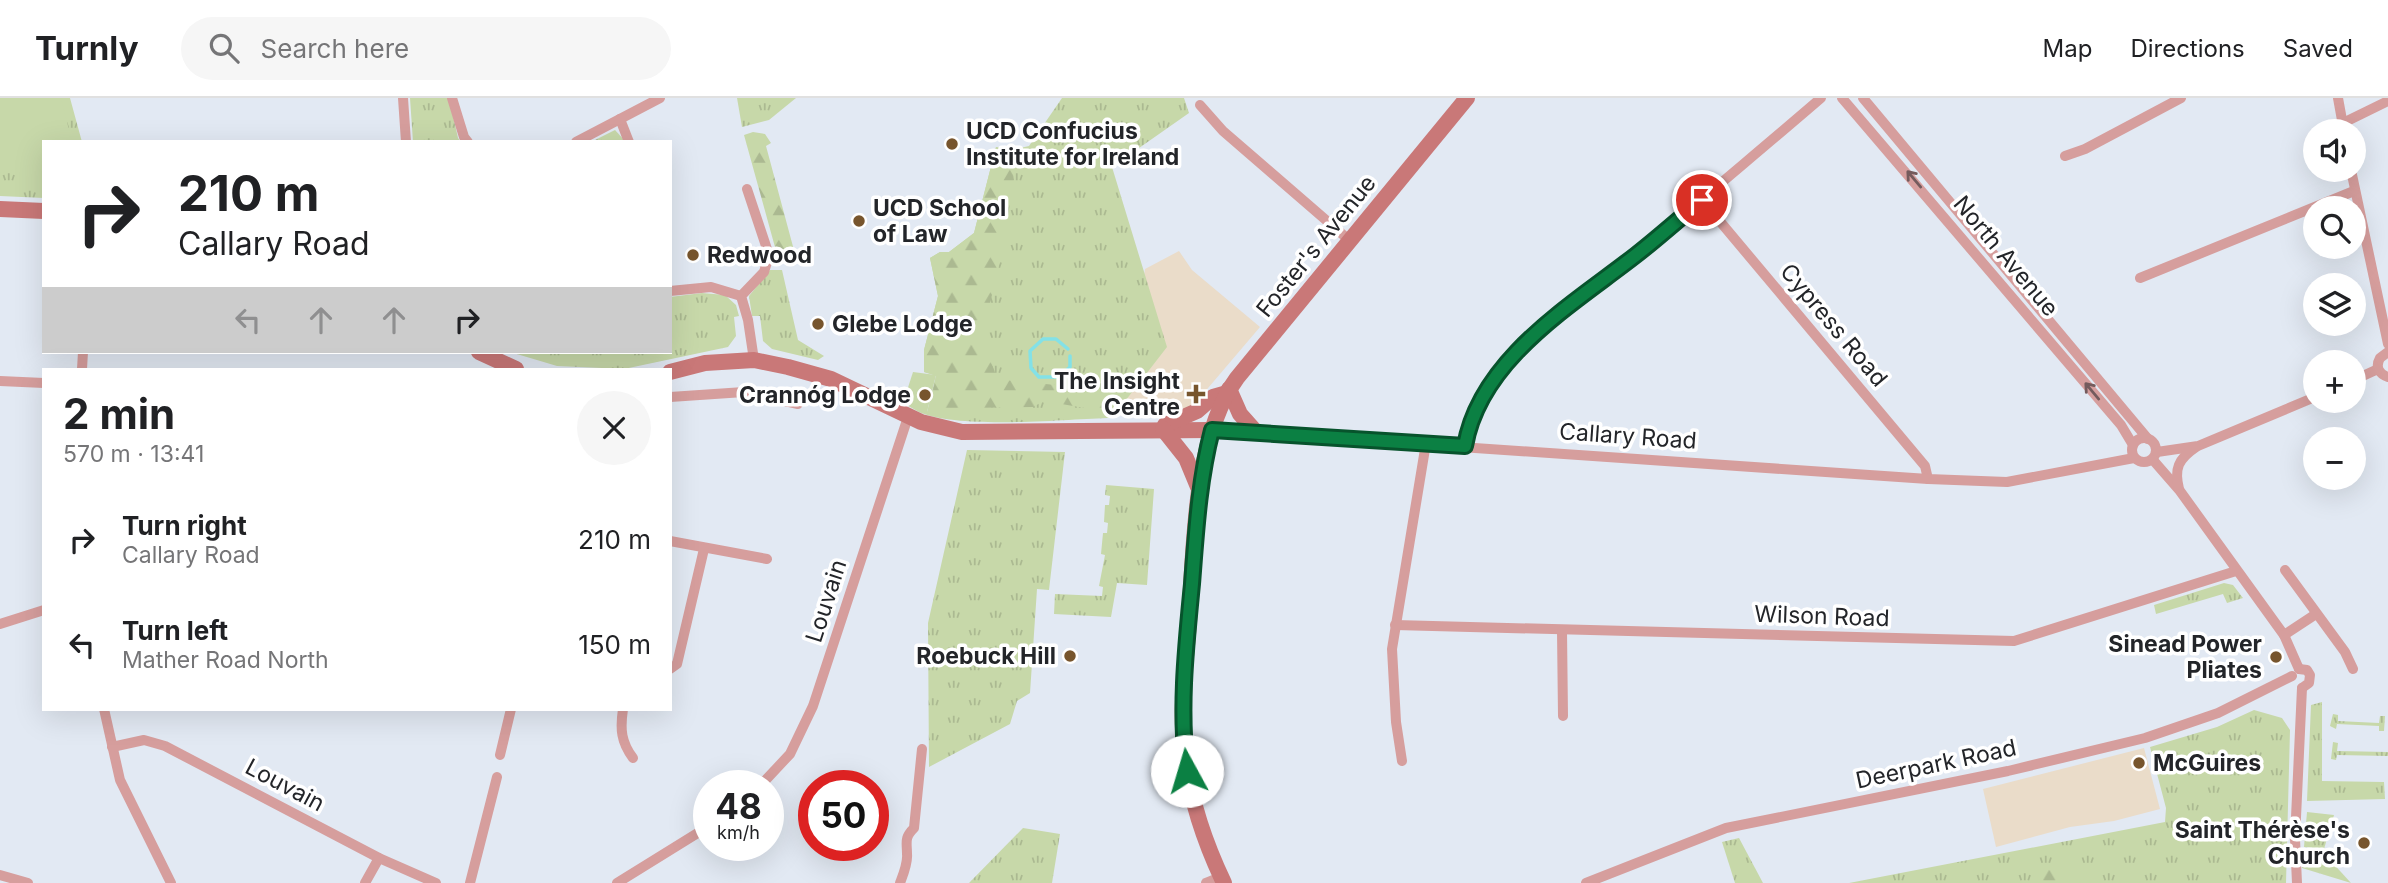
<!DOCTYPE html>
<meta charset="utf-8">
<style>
:root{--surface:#fff;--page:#f6f6f6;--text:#202124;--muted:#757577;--line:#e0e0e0}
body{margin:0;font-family:Inter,sans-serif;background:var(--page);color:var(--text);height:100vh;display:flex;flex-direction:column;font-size:26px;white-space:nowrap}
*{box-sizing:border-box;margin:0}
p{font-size:23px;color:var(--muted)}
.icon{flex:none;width:38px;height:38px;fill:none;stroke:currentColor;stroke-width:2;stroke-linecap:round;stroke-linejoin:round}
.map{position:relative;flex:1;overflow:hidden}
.panel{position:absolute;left:42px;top:270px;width:630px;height:343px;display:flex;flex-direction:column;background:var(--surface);border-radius:0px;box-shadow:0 7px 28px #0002}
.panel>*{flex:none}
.guide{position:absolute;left:42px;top:42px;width:630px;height:214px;border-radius:0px;box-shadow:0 7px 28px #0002;background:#fff;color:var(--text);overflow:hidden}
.tools{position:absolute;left:2303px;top:21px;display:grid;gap:14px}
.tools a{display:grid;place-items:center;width:63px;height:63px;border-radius:50%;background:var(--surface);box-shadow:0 7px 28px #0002;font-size:35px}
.speed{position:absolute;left:693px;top:672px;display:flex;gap:14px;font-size:35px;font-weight:700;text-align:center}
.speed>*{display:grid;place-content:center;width:91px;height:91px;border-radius:50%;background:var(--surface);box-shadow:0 7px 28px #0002;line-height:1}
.speed small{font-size:18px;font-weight:400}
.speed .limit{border:10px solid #d22;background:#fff;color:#111}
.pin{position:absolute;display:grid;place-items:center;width:60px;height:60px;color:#fff;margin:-30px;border:4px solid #fff;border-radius:50%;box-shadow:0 2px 7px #0007}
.me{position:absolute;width:77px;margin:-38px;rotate:354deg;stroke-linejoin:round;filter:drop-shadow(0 0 5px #0008)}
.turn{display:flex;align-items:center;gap:24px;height:147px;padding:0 21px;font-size:32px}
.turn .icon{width:91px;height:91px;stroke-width:2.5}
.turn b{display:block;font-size:49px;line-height:60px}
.lanes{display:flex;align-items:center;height:66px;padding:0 21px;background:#0003;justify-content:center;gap:35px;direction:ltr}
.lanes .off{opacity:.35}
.round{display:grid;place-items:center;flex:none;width:74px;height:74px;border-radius:37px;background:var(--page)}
.headline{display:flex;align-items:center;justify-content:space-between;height:119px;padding:0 21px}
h1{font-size:42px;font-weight:700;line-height:52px}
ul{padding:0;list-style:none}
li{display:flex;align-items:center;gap:21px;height:105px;padding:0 21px}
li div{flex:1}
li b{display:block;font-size:26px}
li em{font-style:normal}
header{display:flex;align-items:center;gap:42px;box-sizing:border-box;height:98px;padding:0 35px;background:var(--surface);border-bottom:2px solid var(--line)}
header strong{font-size:33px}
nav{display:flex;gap:38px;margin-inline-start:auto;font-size:24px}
.search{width:490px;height:63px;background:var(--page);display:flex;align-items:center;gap:18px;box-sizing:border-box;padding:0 24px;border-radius:38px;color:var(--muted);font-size:26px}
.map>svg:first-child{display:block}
.commercial{fill:#eadcc9}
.grass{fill:url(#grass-tufts)}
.forest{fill:url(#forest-firs)}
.garden{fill:#c7d8a9}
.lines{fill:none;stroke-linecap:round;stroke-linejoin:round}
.stream{stroke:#83e1e7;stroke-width:3.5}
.street{stroke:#d69e9d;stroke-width:10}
.secondary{stroke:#c97878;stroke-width:16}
.oneway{stroke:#745b5d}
.route-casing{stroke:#07532c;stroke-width:18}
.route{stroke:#0b8043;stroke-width:12}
.poi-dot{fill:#77552d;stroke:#fff;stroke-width:2.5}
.labels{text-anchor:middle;stroke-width:7;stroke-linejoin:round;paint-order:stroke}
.poi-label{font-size:23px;font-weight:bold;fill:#232529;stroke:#fff;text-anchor:start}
.street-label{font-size:23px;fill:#232529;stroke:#fff}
</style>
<header>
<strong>Turnly</strong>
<div class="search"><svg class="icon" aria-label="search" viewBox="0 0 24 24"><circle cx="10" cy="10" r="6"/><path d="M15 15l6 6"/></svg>Search here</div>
<nav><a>Map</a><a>Directions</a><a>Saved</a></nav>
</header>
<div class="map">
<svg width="2388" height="785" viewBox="0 0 2388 785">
<defs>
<pattern id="grass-tufts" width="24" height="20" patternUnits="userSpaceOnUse" patternTransform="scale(1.75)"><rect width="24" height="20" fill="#c7d8a9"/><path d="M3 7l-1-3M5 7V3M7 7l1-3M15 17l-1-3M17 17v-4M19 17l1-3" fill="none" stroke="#abb991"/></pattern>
<pattern id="forest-firs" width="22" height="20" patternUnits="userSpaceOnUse" patternTransform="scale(1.75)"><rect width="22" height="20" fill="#c7d8a9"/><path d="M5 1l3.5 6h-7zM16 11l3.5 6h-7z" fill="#abb991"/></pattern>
</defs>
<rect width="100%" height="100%" fill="#e2e9f3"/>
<g class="commercial">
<path d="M 1179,153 L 1192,172 L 1260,229 L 1191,310 L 1114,315 L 1124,302 L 1145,171 Z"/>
<path d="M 2144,650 L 2160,711 L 2114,723 L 2070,729 L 1996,749 L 1983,691 Z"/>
</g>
<g class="grass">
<path d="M 0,0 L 70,0 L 82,44 L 44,44 L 44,100 L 0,98 Z"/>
<path d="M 410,0 L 449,0 L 458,40 L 461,44 L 413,44 Z"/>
<path d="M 737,0 L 796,0 L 769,22 L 742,29 Z"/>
<path d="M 1062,0 L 1184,0 L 1189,15 L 1112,69 L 1167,249 L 1112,320 C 1064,321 961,332 919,314 L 927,314 L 936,278 L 924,274 L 924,252 L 938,198 L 930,160 L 940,154 L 949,154 L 974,135 L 996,49 L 1011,52 L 1029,48 Z"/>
<path d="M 615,32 L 626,44 L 591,44 Z"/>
<path d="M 770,172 L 782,172 L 798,242 L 824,258 L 818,262 L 772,251 L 763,243 L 760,218 L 752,218 L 749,198 Z"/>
<path d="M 702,195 L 725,197 L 736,207 L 739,218 L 734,219 L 736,238 L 728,249 L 624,271 L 557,268 L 510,254 L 670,254 L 670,199 Z"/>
<path d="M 967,352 L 1065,354 L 1049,492 L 1037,491 L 1030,595 L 1017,603 L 1010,626 L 929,669 L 928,525 Z"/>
<path d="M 1106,387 L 1154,391 L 1147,487 L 1117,485 L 1111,519 L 1054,516 L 1055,496 L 1102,498 L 1103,489 L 1099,488 L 1105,457 L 1101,456 L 1103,435 L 1107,435 L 1108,425 L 1104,424 L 1105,407 L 1109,407 L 1110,398 L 1105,397 Z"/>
<path d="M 2224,485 L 2233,487 L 2243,500 L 2227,505 L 2223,496 L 2156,516 L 2154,507 Z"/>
<path d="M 2322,604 L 2322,683 L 2384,684 L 2385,701 L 2307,703 L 2311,607 Z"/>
<path d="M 2254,612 L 2282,620 L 2290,632 L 2286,785 L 1849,785 L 2165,724 L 2166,710 L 2150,649 L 2217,629 Z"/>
<path d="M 2333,616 L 2338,617 L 2338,623 L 2379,625 L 2380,618 L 2385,618 L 2384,633 L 2379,633 L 2379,628 L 2337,626 L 2336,631 L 2330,628 Z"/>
<path d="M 2333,644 L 2338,645 L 2337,653 L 2388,654 L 2388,658 L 2337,657 L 2336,662 L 2331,661 Z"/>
<path d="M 2307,714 L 2334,717 L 2324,751 L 2304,749 Z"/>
<path d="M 1023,730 L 1060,736 L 1052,785 L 969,785 Z"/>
<path d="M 1739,740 L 1763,785 L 1735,785 L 1722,744 Z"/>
<path d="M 2303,755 L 2330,762 L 2351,785 L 2302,770 Z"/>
</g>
<g class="forest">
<path d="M 753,34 L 765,36 L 771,45 L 766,48 L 795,156 L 778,160 L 744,37 Z"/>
<path d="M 996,49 L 1011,52 L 1016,60 L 1005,141 L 981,244 L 989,256 L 997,281 L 1075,289 L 1124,302 L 1114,315 L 1044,303 L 1033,309 L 930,311 L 936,277 L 924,274 L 924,252 L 938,198 L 930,160 L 940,154 L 949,154 L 974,135 Z"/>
<path d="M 2059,769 L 2074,771 L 2077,785 L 2041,785 L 2046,772 Z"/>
</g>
<g class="garden">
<path d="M 0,0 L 61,0 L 72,44 L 44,44 L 44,64 L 0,75 Z"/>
<path d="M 913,274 L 936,277 L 927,314 L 919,314 L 903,305 Z"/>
</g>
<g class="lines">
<path class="stream" d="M 1068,251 L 1056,241 L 1043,241 L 1030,253 L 1031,270 L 1039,279 L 1059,279 L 1070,269 L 1070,258"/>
<g class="street">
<path d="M 403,0 L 406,44"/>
<path d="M 452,0 L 464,39 L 468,44"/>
<path d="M 1842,0 L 2121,327 L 2133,347"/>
<path d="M 1863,0 L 2148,341"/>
<path d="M 2338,0 L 2344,33"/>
<path d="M 1200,7 L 1223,33 L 1349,142"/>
<path d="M 620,21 L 629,44"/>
<path d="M 2343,25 L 2388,3"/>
<path d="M 576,44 L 660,0"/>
<path d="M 2065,58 L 2085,51 L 2181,0"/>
<path d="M 2351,72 L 2388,246"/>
<path d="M 747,91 L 769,157 L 764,174 L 741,198 L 748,222 L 754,262"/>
<path d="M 1702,102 L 1925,368 L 1928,381"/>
<path d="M 2140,180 L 2354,93"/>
<path d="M 670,193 L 711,189 L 741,198"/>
<path d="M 2388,254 L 2380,260 C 2375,269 2379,276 2388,279"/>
<path d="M 82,271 L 83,254"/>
<path d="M 2354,282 L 2378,271"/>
<path d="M 0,283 L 44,285"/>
<path d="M 670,299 L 744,294 L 798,306"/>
<path d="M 1212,332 L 1928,381 L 2007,384 L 2134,360"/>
<circle cx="2144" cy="352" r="12"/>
<path d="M 1465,348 C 1481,255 1578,208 1643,152 C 1701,101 1762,51 1821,0"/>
<path d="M 2157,354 L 2198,348 L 2315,299"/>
<path d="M 2153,362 L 2180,393 L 2284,537 L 2299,571"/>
<path d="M 2179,391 C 2174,371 2178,361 2196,349"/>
<path d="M 670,443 L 767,461"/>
<path d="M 2285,472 L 2345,554 L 2353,571"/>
<path d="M 0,526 L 44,512"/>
<path d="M 1395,527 L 2014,543 L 2236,473"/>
<path d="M 1562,533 L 1563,618"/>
<path d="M 2284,537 L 2316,516"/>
<path d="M 670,571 L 677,566 L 704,451"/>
<path d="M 2299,571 L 2307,572 L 2310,577 L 2309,585 L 2302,590"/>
<path d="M 104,611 L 120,682 L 171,785"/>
<path d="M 623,611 C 620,631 621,644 633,660"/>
<path d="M 112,649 L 144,642 L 165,648 L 379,760 L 436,785"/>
<path d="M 500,657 L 511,611"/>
<path d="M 1402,663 L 1396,624 L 1392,551 L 1426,345"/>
<path d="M 760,688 L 790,656 L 813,608 L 908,319"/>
<path d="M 0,777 L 28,785"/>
<path d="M 365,785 L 379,760"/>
<path d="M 470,785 L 497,679"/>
<path d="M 617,785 L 709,728"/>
<path d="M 900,785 C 903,777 908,765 907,756 C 907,744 904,740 914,730 L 922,651"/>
<path d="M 1206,785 L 1221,779"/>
<path d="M 1586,785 L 1726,730 L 2008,673 L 2145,640 L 2218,615 L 2292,578"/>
<path d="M 2297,785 L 2295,741 L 2302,590"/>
</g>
<g class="secondary">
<path d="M 0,111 L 44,113"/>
<path d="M 479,254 L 516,271"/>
<path d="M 670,274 L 705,265 L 754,262 L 788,269 L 831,281 L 921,324 L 962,334 L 1212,332"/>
<path d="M 1229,291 L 1240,316 L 1256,334"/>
<path d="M 1165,327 L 1197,313 L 1213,299 L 1227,295"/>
<path d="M 1163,331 L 1186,360 L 1198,389"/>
<path d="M 1224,785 C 1203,741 1188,695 1184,647 C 1180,606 1186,564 1189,524 C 1194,451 1193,340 1237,280 L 1467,0"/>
</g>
</g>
<defs><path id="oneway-shaft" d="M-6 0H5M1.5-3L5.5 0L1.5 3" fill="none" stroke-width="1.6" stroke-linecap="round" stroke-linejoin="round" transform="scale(1.75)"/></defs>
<g class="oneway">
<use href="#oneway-shaft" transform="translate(1914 81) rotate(-130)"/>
<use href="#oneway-shaft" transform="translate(2092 293) rotate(-130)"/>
</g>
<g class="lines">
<defs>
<path id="route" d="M 1187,673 C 1179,611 1186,548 1192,486 C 1196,434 1199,382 1212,332 L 1465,348 C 1480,261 1572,207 1636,157 C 1659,139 1680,120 1702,102"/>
</defs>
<use href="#route" class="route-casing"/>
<use href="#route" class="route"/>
</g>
<g class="poi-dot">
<circle cx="952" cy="46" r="7"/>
<circle cx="859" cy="123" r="7"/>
<circle cx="693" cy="157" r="7"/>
<circle cx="818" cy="226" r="7"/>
<path d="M1192.5 285.5h7v7h7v7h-7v7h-7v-7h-7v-7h7z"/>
<circle cx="925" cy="297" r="7"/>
<circle cx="1070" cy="558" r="7"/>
<circle cx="2276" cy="559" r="7"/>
<circle cx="2139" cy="665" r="7"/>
<circle cx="2364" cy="745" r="7"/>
</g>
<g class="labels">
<g class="poi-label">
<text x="966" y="41">UCD Confucius<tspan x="966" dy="26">Institute for Ireland</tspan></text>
<text x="873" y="118">UCD School<tspan x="873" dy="26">of Law</tspan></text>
<text x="707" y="165">Redwood</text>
<text x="832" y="234">Glebe Lodge</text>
<text x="1180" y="291" text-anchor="end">The Insight<tspan x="1180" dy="26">Centre</tspan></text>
<text x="911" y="305" text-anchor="end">Crannóg Lodge</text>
<text x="2262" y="554" text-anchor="end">Sinead Power<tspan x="2262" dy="26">Pliates</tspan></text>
<text x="1056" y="566" text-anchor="end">Roebuck Hill</text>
<text x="2153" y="673">McGuires</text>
<text x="2350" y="740" text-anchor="end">Saint Thérèse's<tspan x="2350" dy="26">Church</tspan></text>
</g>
<g class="street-label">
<text transform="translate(1316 148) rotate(-51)" y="8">Foster's Avenue</text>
<text transform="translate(2006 158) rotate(50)" y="8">North Avenue</text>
<text transform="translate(1834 227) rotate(50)" y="8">Cypress Road</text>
<text transform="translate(1628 338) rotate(4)" y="8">Callary Road</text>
<text transform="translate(826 503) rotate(-72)" y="8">Louvain</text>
<text transform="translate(1822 518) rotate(2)" y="8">Wilson Road</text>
<text transform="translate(1936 666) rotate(-12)" y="8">Deerpark Road</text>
<text transform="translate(285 687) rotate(28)" y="8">Louvain</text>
</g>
</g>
</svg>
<div class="tools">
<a><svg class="icon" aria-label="sound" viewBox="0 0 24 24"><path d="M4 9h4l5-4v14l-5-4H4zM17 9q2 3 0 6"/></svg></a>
<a><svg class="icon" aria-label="search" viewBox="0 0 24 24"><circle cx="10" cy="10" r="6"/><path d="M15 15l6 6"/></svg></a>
<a><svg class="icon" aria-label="layers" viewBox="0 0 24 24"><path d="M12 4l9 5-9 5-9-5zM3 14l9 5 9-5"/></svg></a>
<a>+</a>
<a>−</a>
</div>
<div class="speed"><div>48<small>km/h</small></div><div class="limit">50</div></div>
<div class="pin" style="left:1702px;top:102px;background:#d93025"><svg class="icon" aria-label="arrive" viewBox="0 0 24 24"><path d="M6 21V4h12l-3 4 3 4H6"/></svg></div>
<svg class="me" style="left:1187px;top:673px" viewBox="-20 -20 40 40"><circle r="19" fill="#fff"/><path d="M0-13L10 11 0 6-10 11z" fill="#0b8043"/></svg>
<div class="guide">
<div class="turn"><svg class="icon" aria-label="right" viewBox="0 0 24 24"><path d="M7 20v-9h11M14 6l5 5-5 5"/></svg><div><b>210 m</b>Callary Road</div></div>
<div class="lanes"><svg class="icon off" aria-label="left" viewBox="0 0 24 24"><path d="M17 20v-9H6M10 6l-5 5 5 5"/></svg><svg class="icon off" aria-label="ahead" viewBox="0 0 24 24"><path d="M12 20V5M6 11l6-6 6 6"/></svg><svg class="icon off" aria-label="ahead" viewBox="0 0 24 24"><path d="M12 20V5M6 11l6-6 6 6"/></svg><svg class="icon" aria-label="right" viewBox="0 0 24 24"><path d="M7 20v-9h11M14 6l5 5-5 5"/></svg></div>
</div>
<section class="panel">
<div class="headline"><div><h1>2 min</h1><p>570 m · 13:41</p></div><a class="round"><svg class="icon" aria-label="close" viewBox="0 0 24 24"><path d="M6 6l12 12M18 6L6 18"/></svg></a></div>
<ul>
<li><svg class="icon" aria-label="right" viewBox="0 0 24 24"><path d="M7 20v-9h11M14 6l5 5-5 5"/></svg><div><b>Turn right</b><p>Callary Road</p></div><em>210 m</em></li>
<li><svg class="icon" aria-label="left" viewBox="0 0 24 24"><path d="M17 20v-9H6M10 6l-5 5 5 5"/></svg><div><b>Turn left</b><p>Mather Road North</p></div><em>150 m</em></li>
</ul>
</section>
</div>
